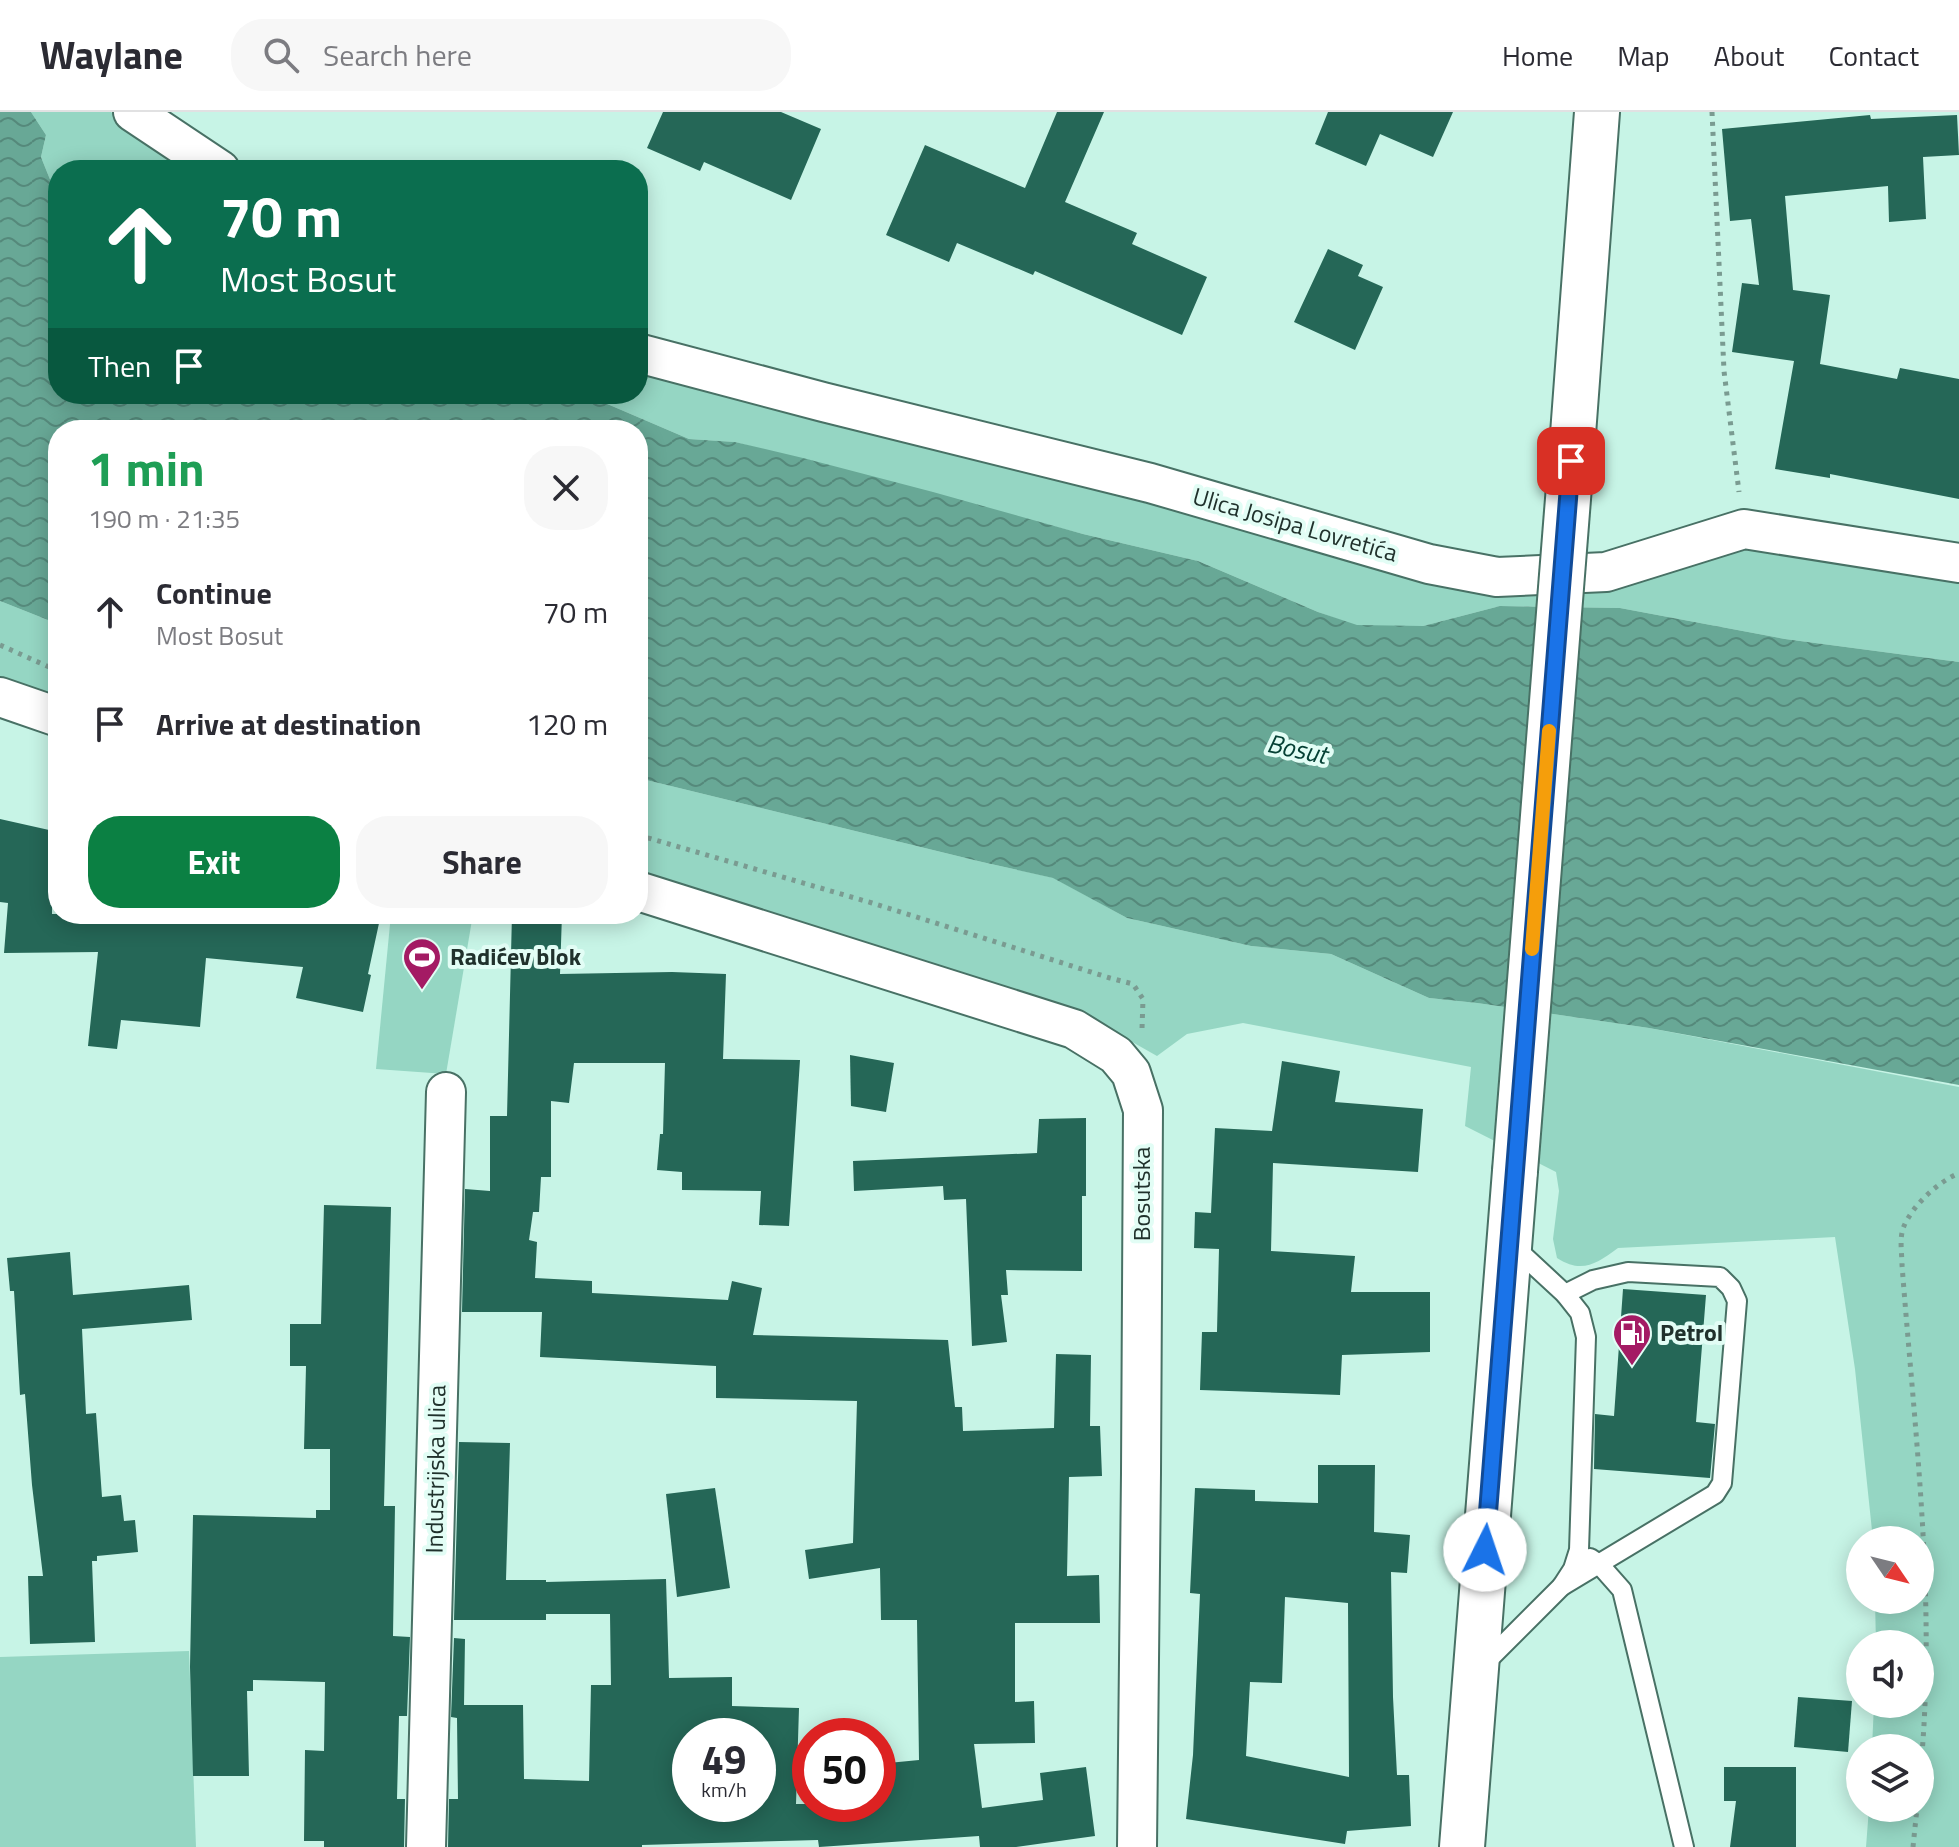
<!DOCTYPE html>
<meta charset="utf-8">
<style>
:root{--surface:#fff;--page:#f7f7f7;--text:#2b2b33;--muted:#7c7c81;--line:#e1e1e2;--accent:#0b8043}
body{margin:0;font-family:"Titillium Web",sans-serif;background:var(--page);color:var(--text);height:100vh;display:flex;flex-direction:column;font-size:30px;white-space:nowrap}
*{box-sizing:border-box;margin:0}
p{font-size:26px;color:var(--muted)}
.icon{flex:none;width:44px;height:44px;fill:none;stroke:currentColor;stroke-width:2;stroke-linecap:round;stroke-linejoin:round}
.map{position:relative;flex:1;overflow:hidden}
.details{position:absolute;left:48px;top:308px;width:600px;height:504px;display:flex;flex-direction:column;background:var(--surface);border-radius:32px;box-shadow:0 4px 20px #0003}
.details>*{flex:none}
.top-card{position:absolute;left:48px;top:48px;width:600px;height:244px;border-radius:32px;box-shadow:0 4px 20px #0003;background:#0b6e4f;color:#fff;overflow:hidden}
.needle{width:52px;rotate:125deg}
.tools{position:absolute;left:1846px;top:1414px;display:grid;gap:16px}
.tools a{display:grid;place-items:center;width:88px;height:88px;border-radius:50%;background:var(--surface);box-shadow:0 4px 20px #0003;font-size:40px}
.speed{position:absolute;left:672px;top:1606px;display:flex;gap:16px;font-size:40px;font-weight:700;text-align:center}
.speed>*{display:grid;place-content:center;width:104px;height:104px;border-radius:50%;background:var(--surface);box-shadow:0 4px 20px #0003;line-height:1}
.speed small{font-size:20px;font-weight:400}
.speed .limit{border:12px solid #d22;background:#fff;color:#111}
.pin{position:absolute;display:grid;place-items:center;width:68px;height:68px;color:#fff;margin:-34px;border-radius:16px;box-shadow:0 4px 12px #0006}
.me{position:absolute;width:88px;margin:-44px;rotate:4deg;stroke-linejoin:round;filter:drop-shadow(0 0 6px #0008)}
.turn{display:flex;align-items:center;gap:28px;height:168px;padding:0 40px;font-size:36px}
.turn .icon{width:104px;height:104px;stroke-width:2.5}
.turn b{display:block;font-size:56px;line-height:68px}
.then{display:flex;align-items:center;height:76px;padding:0 40px;background:#0003;gap:16px;font-size:30px}
.round{display:grid;place-items:center;flex:none;width:84px;height:84px;border-radius:32px;background:var(--page)}
.headline{display:flex;align-items:center;justify-content:space-between;height:136px;padding:0 40px}
h1{font-size:48px;font-weight:700;line-height:60px;color:#1e9e55}
.primary-button{display:flex;gap:16px;margin-top:auto;padding:16px 40px}
.primary-button a{flex:1;height:92px;border-radius:32px;background:var(--accent);color:#fff;font-size:32px;font-weight:700;line-height:92px;text-align:center}
.primary-button a+a{background:var(--page);color:var(--text)}
ul{padding:0;list-style:none}
li{display:flex;align-items:center;gap:24px;height:112px;padding:0 40px}
li div{flex:1}
li b{display:block;font-size:30px}
li em{font-style:normal}
header{display:flex;align-items:center;gap:48px;box-sizing:border-box;height:112px;padding:0 40px;background:var(--surface);border-bottom:2px solid var(--line)}
header strong{font-size:38px}
nav{display:flex;gap:44px;margin-inline-start:auto;font-size:28px}
.search{width:560px;height:72px;background:var(--page);display:flex;align-items:center;gap:20px;box-sizing:border-box;padding:0 28px;border-radius:32px;color:var(--muted);font-size:30px}
.map>svg:first-child{display:block}
.green{fill:#95d6c3}
.water{fill:url(#water-waves)}
.building{fill:#256757;fill-rule:evenodd}
.lines{fill:none;stroke-linecap:round;stroke-linejoin:round}
.lane-casing{stroke:#487165;stroke-width:22}
.street-casing{stroke:#487165;stroke-width:42}
.secondary-casing{stroke:#487165;stroke-width:48}
.path{stroke:#7a9b91;stroke-width:5;stroke-dasharray:4 6;stroke-linecap:butt}
.lane{stroke:#fff;stroke-width:18}
.street{stroke:#fff;stroke-width:38}
.secondary{stroke:#fff;stroke-width:44}
.secondary-bridge-casing{stroke:#487165;stroke-width:48;stroke-linecap:butt}
.secondary-bridge{stroke:#fff;stroke-width:44}
.route-casing{stroke:#114b97;stroke-width:20}
.route{stroke:#1a73e8;stroke-width:14}
.slow{stroke:#f59e0b;stroke-width:14}
.labels{text-anchor:middle;stroke-width:8;stroke-linejoin:round;paint-order:stroke}
.street-label{font-size:24px;fill:#20312c;stroke:#e2fdf5}
.poi-label{font-size:24px;font-weight:bold;fill:#20312c;stroke:#e2fdf5;text-anchor:start}
.water-label{font-size:26px;font-style:italic;fill:#064135;stroke:#e2fdf5}
</style>
<header>
<strong>Waylane</strong>
<div class="search"><svg class="icon" aria-label="search" viewBox="0 0 24 24"><circle cx="10" cy="10" r="6"/><path d="M15 15l6 6"/></svg>Search here</div>
<nav><a>Home</a><a>Map</a><a>About</a><a>Contact</a></nav>
</header>
<div class="map">
<svg width="1959" height="1735" viewBox="0 0 1959 1735">
<defs>
<pattern id="water-waves" width="16" height="10" patternUnits="userSpaceOnUse" patternTransform="scale(2)"><rect width="16" height="10" fill="#68a896"/><path d="M0 5q4-4 8 0t8 0" fill="none" stroke="#55897b"/></pattern>
</defs>
<rect width="100%" height="100%" fill="#c7f4e6"/>
<g class="green">
<path d="M 31,0 L 111,0 L 122,10 L 200,58 L 58,58 L 58,74 L 51,70 L 41,45 L 46,23 Z"/>
<path d="M 638,259 L 1144,385 L 1357,444 L 1433,474 L 1497,479 L 1733,433 L 1959,470 L 1959,550 L 1785,527 L 1620,496 L 1500,494 L 1423,514 L 1357,514 L 1318,500 L 1198,449 L 1083,422 L 735,330 L 689,327 L 584,282 L 638,282 Z"/>
<path d="M 0,489 L 58,512 L 58,586 L 0,567 Z"/>
<path d="M 638,666 L 982,750 L 1054,766 L 1127,806 L 1251,834 L 1331,842 L 1429,886 L 1477,891 L 1649,916 L 1959,975 L 1959,1735 L 1866,1735 L 1869,1696 L 1920,1696 L 1920,1636 L 1872,1636 L 1874,1592 L 1920,1592 L 1920,1532 L 1876,1532 L 1875,1488 L 1920,1488 L 1920,1428 L 1873,1428 L 1855,1257 L 1835,1125 L 1618,1136 C 1596,1152 1582,1162 1557,1146 L 1553,1127 L 1559,1079 L 1556,1060 L 1465,1014 L 1471,955 L 1243,911 L 1187,922 L 1157,944 L 1081,901 L 638,763 Z"/>
<path d="M 391,802 L 473,802 L 446,962 L 376,957 Z"/>
<path d="M 189,1539 L 196,1735 L 0,1735 L 0,1545 Z"/>
</g>
<path class="water" d="M 0,0 L 31,0 L 46,23 L 41,45 L 51,70 L 58,74 L 58,282 L 584,282 L 689,327 L 735,330 L 803,346 L 933,380 L 1083,422 L 1198,449 L 1318,500 L 1357,513 L 1423,514 L 1500,494 L 1620,496 L 1785,527 L 1959,550 L 1959,973 L 1649,916 L 1477,891 L 1429,886 L 1331,842 L 1251,834 L 1127,806 L 1053,766 L 982,750 L 638,666 L 638,318 L 58,318 L 58,512 L 0,489 Z"/>
<g class="building">
<path d="M 663,0 L 781,0 L 821,17 L 791,88 L 704,50 L 700,59 L 647,36 Z"/>
<path d="M 1057,0 L 1104,0 L 1065,90 L 1137,121 L 1132,132 L 1207,165 L 1182,223 L 1035,159 L 1033,163 L 957,131 L 949,150 L 886,123 L 925,33 L 1025,76 Z"/>
<path d="M 1328,0 L 1453,0 L 1433,45 L 1380,22 L 1366,54 L 1315,32 Z"/>
<path d="M 1870,3 L 1871,7 L 1957,3 L 1959,43 L 1923,45 L 1926,107 L 1889,110 L 1888,74 L 1785,84 L 1793,178 L 1830,183 L 1820,252 L 1897,267 L 1900,256 L 1959,267 L 1959,387 L 1830,362 L 1830,366 L 1775,357 L 1794,249 L 1732,240 L 1742,171 L 1759,173 L 1751,107 L 1730,109 L 1722,17 Z"/>
<path d="M 1328,137 L 1363,153 L 1358,164 L 1383,175 L 1355,238 L 1294,210 Z"/>
<path d="M 0,707 L 58,720 L 58,732 L 52,757 L 52,802 L 381,802 L 368,862 L 371,863 L 363,900 L 296,886 L 303,855 L 206,846 L 200,915 L 121,908 L 117,937 L 88,934 L 98,840 L 4,841 L 8,791 L 0,790 Z"/>
<path d="M 512,802 L 562,802 L 560,862 L 672,860 L 726,862 L 723,947 L 800,948 L 789,1114 L 759,1113 L 761,1079 L 682,1078 L 682,1060 L 657,1058 L 660,1022 L 663,1022 L 665,951 L 574,951 L 569,991 L 551,989 L 551,1065 L 541,1065 L 539,1100 L 533,1100 L 529,1128 L 537,1130 L 535,1166 L 592,1169 L 592,1181 L 728,1188 L 732,1169 L 762,1176 L 753,1223 L 948,1228 L 955,1295 L 962,1295 L 963,1319 L 1054,1316 L 1056,1242 L 1091,1243 L 1090,1314 L 1100,1314 L 1102,1364 L 1069,1365 L 1067,1464 L 1099,1463 L 1100,1511 L 1015,1511 L 1015,1590 L 1034,1589 L 1035,1631 L 974,1632 L 982,1696 L 1043,1688 L 1040,1661 L 1086,1655 L 1095,1724 L 1016,1735 L 980,1735 L 979,1724 L 819,1735 L 818,1728 L 642,1733 L 642,1735 L 448,1735 L 449,1687 L 458,1687 L 457,1606 L 451,1605 L 454,1526 L 465,1527 L 464,1593 L 523,1593 L 524,1667 L 589,1669 L 591,1573 L 611,1573 L 610,1502 L 546,1502 L 546,1508 L 454,1508 L 459,1330 L 510,1331 L 506,1468 L 546,1468 L 546,1470 L 666,1467 L 669,1566 L 732,1565 L 732,1594 L 799,1596 L 796,1692 L 878,1692 L 878,1652 L 919,1648 L 917,1508 L 881,1508 L 880,1456 L 809,1467 L 805,1438 L 853,1431 L 857,1289 L 716,1286 L 716,1254 L 540,1245 L 542,1200 L 462,1200 L 465,1077 L 490,1079 L 490,1004 L 507,1004 ZM 690,1624 L 758,1624 L 758,1692 L 690,1692 Z"/>
<path d="M 850,943 L 894,951 L 886,1000 L 851,994 Z"/>
<path d="M 1282,949 L 1340,959 L 1335,990 L 1423,997 L 1418,1060 L 1273,1051 L 1271,1139 L 1355,1144 L 1351,1180 L 1430,1180 L 1430,1240 L 1342,1243 L 1340,1283 L 1200,1278 L 1202,1220 L 1217,1220 L 1219,1137 L 1194,1136 L 1195,1100 L 1211,1101 L 1215,1016 L 1272,1019 Z"/>
<path d="M 1086,1006 L 1086,1084 L 1082,1084 L 1082,1159 L 1006,1158 L 1008,1183 L 1001,1183 L 1007,1230 L 972,1234 L 966,1087 L 944,1088 L 943,1074 L 854,1079 L 853,1049 L 1037,1041 L 1039,1007 Z"/>
<path d="M 324,1093 L 391,1095 L 384,1394 L 395,1394 L 393,1524 L 410,1525 L 407,1604 L 399,1604 L 397,1687 L 405,1687 L 404,1735 L 324,1735 L 324,1729 L 304,1729 L 305,1638 L 324,1639 L 325,1570 L 253,1568 L 253,1579 L 247,1579 L 249,1664 L 193,1664 L 190,1555 L 193,1403 L 316,1406 L 316,1398 L 330,1398 L 330,1337 L 304,1337 L 306,1254 L 290,1254 L 290,1212 L 321,1212 Z"/>
<path d="M 70,1140 L 73,1183 L 189,1173 L 192,1208 L 82,1217 L 86,1302 L 96,1301 L 102,1385 L 121,1383 L 124,1409 L 135,1408 L 138,1440 L 97,1444 L 97,1449 L 92,1449 L 95,1530 L 30,1532 L 28,1464 L 43,1464 L 32,1373 L 25,1282 L 20,1283 L 14,1179 L 10,1179 L 7,1146 Z"/>
<path d="M 1623,1177 L 1706,1183 L 1696,1310 L 1715,1312 L 1710,1366 L 1594,1357 L 1595,1302 L 1614,1304 Z"/>
<path d="M 1318,1353 L 1375,1353 L 1374,1420 L 1410,1423 L 1407,1461 L 1391,1460 L 1393,1585 L 1397,1663 L 1409,1663 L 1411,1714 L 1347,1719 L 1345,1732 L 1186,1707 L 1193,1643 L 1200,1482 L 1190,1481 L 1195,1376 L 1255,1378 L 1255,1389 L 1318,1391 ZM 1285,1485 L 1348,1491 L 1349,1665 L 1246,1644 L 1250,1570 L 1282,1571 Z"/>
<path d="M 715,1376 L 730,1476 L 677,1485 L 666,1382 Z"/>
<path d="M 1798,1585 L 1852,1589 L 1848,1640 L 1794,1635 Z"/>
<path d="M 1724,1655 L 1796,1655 L 1796,1735 L 1730,1735 L 1736,1689 L 1724,1689 Z"/>
</g>
<g class="lines">
<defs>
<g id="lane">
<path d="M 1590,1446 L 1599,1452 L 1622,1478 L 1684,1735"/>
<path d="M 1562,1474 L 1715,1382 L 1722,1371 L 1737,1189 L 1731,1176 L 1720,1165 L 1628,1160 L 1593,1168 L 1565,1182"/>
<path d="M 1483,1553 L 1562,1474 L 1573,1457 L 1579,1438 L 1586,1225 L 1580,1201 L 1565,1182 L 1512,1133"/>
</g>
<g id="street">
<path d="M 133,0 L 220,58"/>
<path d="M 638,241 L 823,290 L 1150,371 L 1429,452 L 1497,465 L 1606,460 L 1744,417 L 1959,451"/>
<path d="M 0,585 L 58,605"/>
<path d="M 638,779 L 1074,917 L 1116,943 L 1131,961 L 1143,998 L 1141,1361 L 1137,1735"/>
<path d="M 426,1735 L 446,980"/>
</g>
<g id="secondary">
<path d="M 1571,349 L 1597,0"/>
<path d="M 1462,1735 L 1515,1059"/>
</g>
</defs>
<use href="#lane" class="lane-casing"/>
<use href="#street" class="street-casing"/>
<use href="#secondary" class="secondary-casing"/>
<g class="path">
<path d="M 1712,0 L 1724,259 L 1739,380"/>
<path d="M 0,533 L 58,559"/>
<path d="M 638,723 L 872,791 L 1110,866 L 1133,872 L 1143,887 L 1142,917"/>
<path d="M 1920,1664 C 1937,1494 1915,1323 1902,1153 C 1902,1142 1899,1125 1904,1114 C 1913,1093 1938,1070 1959,1061"/>
<path d="M 1913,1735 L 1917,1696"/>
</g>
<use href="#lane" class="lane"/>
<use href="#street" class="street"/>
<use href="#secondary" class="secondary"/>
<defs>
<path id="secondary-bridge" d="M 1515,1059 L 1571,349"/>
</defs>
<use href="#secondary-bridge" class="secondary-bridge-casing"/>
<use href="#secondary-bridge" class="secondary-bridge"/>
</g>
<g class="lines">
<defs>
<path id="route" d="M 1485,1438 L 1571,349"/>
</defs>
<use href="#route" class="route-casing"/>
<use href="#route" class="route"/>
<path class="slow" d="M 1532,837 L 1549,619"/>
</g>
<defs>
<symbol id="stadium-pin" viewBox="-11 -11 22 30"><path d="M0 17L-7.5 6A9.5 9.5 0 1 1 7.5 6Z" fill="#a41b64" stroke="#e2fdf5"/><path d="M0-5a6.5 5 0 1 0 0 10a6.5 5 0 1 0 0-10ZM-3.5-1.8h7v3.6h-7Z" fill="#fff"/></symbol>
<symbol id="fuel-pin" viewBox="-11 -11 22 30"><path d="M0 17L-7.5 6A9.5 9.5 0 1 1 7.5 6Z" fill="#a41b64" stroke="#e2fdf5"/><path d="M-5.5-6h7V0h2V4h1.3V-2.5L3-4.5l.8-.8L6-3V5H2.5V1h-1V6h-7ZM-4.2-4.7v3.2H.2V-4.7Z" fill="#fff"/></symbol>
</defs>
<g fill-rule="evenodd">
<use href="#stadium-pin" x="400" y="823" width="44" height="60"/>
<use href="#fuel-pin" x="1610" y="1199" width="44" height="60"/>
</g>
<g class="labels">
<g class="street-label">
<text transform="translate(1295 413) rotate(16)" y="8">Ulica Josipa Lovretića</text>
<text transform="translate(1142 1082) rotate(-90)" y="8">Bosutska</text>
<text transform="translate(436 1357) rotate(-89)" y="8">Industrijska ulica</text>
</g>
<g class="poi-label">
<text x="450" y="853">Radićev blok</text>
<text x="1660" y="1229">Petrol</text>
</g>
<g class="water-label">
<text transform="translate(1297 637) rotate(12)" y="9">Bosut</text>
</g>
</g>
</svg>
<div class="tools">
<a><svg class="needle" viewBox="-14 -14 28 28"><path d="M0-13l5 13h-10z" fill="#e53935"/><path d="M0 13l5-13h-10z" fill="#7c7c81"/></svg></a>
<a><svg class="icon" aria-label="sound" viewBox="0 0 24 24"><path d="M4 9h4l5-4v14l-5-4H4zM17 9q2 3 0 6"/></svg></a>
<a><svg class="icon" aria-label="layers" viewBox="0 0 24 24"><path d="M12 4l9 5-9 5-9-5zM3 14l9 5 9-5"/></svg></a>
</div>
<div class="speed"><div>49<small>km/h</small></div><div class="limit">50</div></div>
<div class="pin" style="left:1571px;top:349px;background:#d93025"><svg class="icon" aria-label="arrive" viewBox="0 0 24 24"><path d="M6 21V4h12l-3 4 3 4H6"/></svg></div>
<svg class="me" style="left:1485px;top:1438px" viewBox="-20 -20 40 40"><circle r="19" fill="#fff"/><path d="M0-13L10 11 0 6-10 11z" fill="#1a73e8"/></svg>
<div class="top-card">
<div class="turn"><svg class="icon" aria-label="ahead" viewBox="0 0 24 24"><path d="M12 20V5M6 11l6-6 6 6"/></svg><div><b>70 m</b>Most Bosut</div></div>
<div class="then">Then<svg class="icon" aria-label="arrive" viewBox="0 0 24 24"><path d="M6 21V4h12l-3 4 3 4H6"/></svg></div>
</div>
<section class="details">
<div class="headline"><div><h1>1 min</h1><p>190 m · 21:35</p></div><a class="round"><svg class="icon" aria-label="close" viewBox="0 0 24 24"><path d="M6 6l12 12M18 6L6 18"/></svg></a></div>
<ul>
<li><svg class="icon" aria-label="ahead" viewBox="0 0 24 24"><path d="M12 20V5M6 11l6-6 6 6"/></svg><div><b>Continue</b><p>Most Bosut</p></div><em>70 m</em></li>
<li><svg class="icon" aria-label="arrive" viewBox="0 0 24 24"><path d="M6 21V4h12l-3 4 3 4H6"/></svg><div><b>Arrive at destination</b></div><em>120 m</em></li>
</ul>
<div class="primary-button"><a>Exit</a><a>Share</a></div>
</section>
</div>
